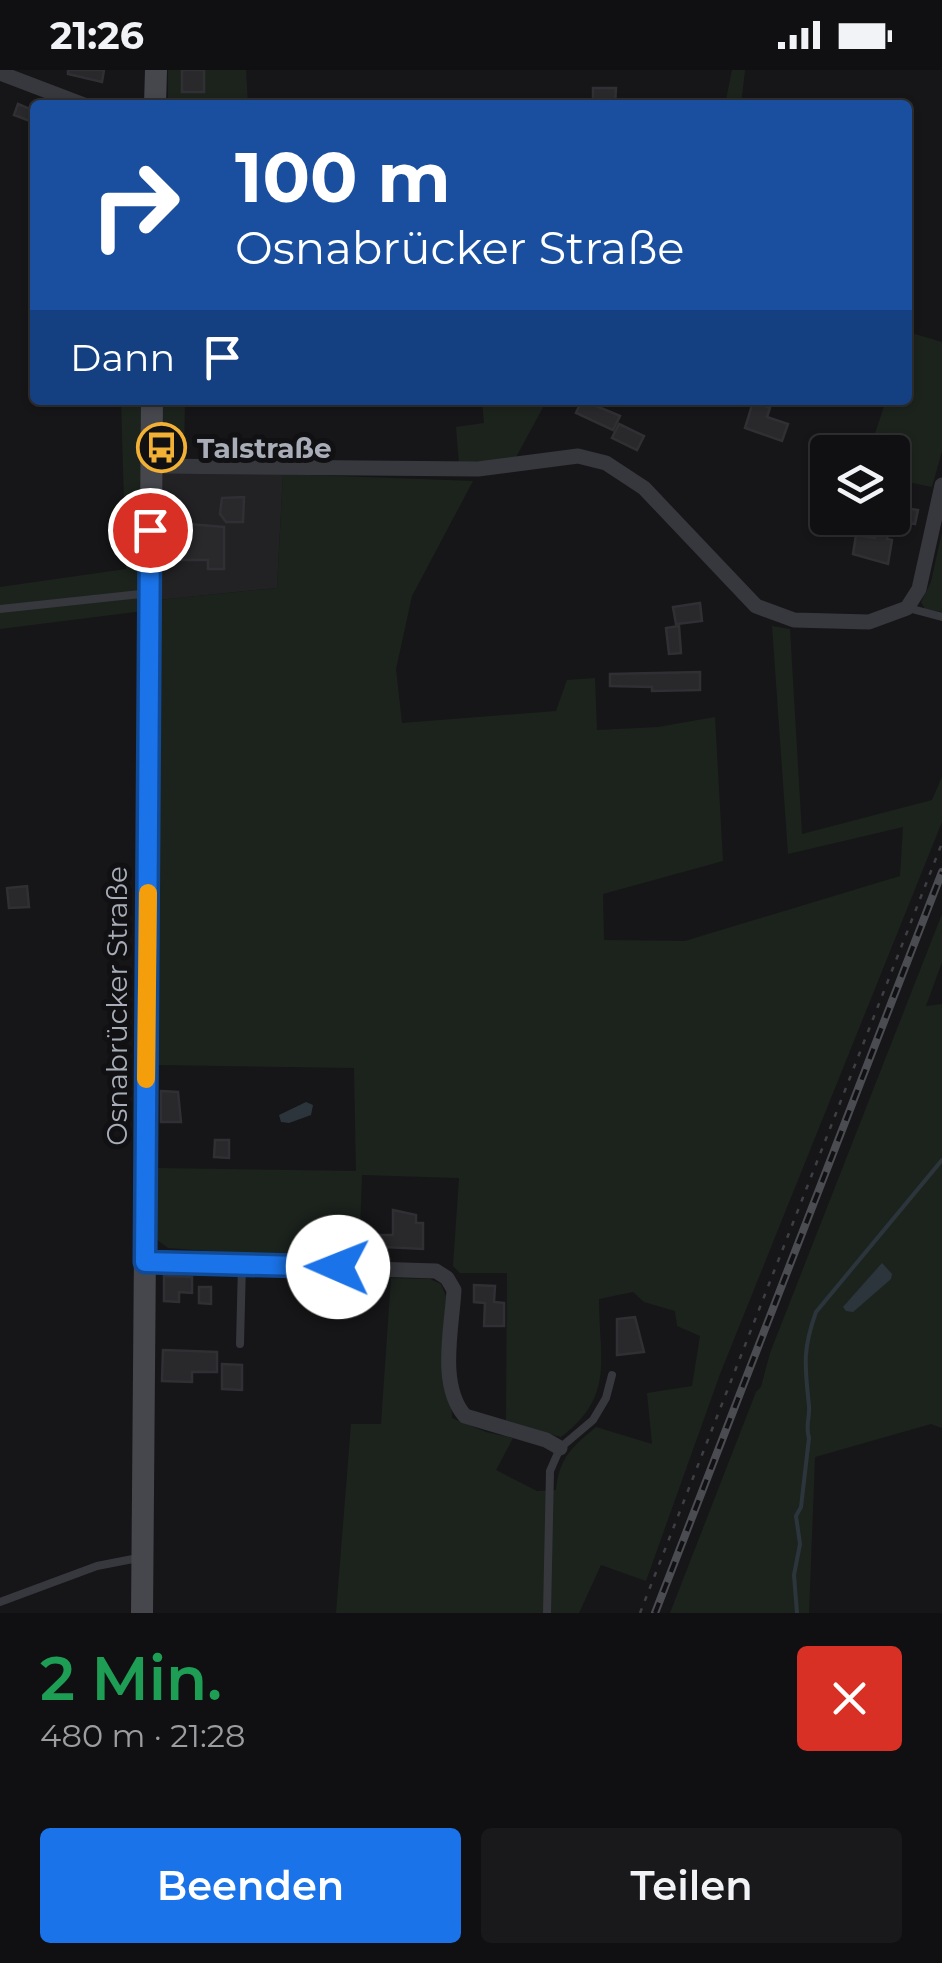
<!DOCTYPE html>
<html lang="de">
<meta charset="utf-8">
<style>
:root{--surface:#101012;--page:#19191b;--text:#f1f3f6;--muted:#9c9d9f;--line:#303032;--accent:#1a73e8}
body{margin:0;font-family:Montserrat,sans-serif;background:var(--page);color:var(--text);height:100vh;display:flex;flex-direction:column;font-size:38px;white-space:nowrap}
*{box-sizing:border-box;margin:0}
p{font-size:32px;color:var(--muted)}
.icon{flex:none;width:55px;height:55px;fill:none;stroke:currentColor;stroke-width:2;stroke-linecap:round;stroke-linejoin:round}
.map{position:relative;height:1543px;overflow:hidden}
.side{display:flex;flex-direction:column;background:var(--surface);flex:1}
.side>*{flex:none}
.hud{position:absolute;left:30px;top:30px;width:882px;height:305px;border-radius:10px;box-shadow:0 2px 8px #0004,0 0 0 2px var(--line);background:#1a4fa0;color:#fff;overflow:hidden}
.controls{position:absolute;left:810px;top:365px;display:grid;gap:20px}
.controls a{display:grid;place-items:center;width:100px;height:100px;border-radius:10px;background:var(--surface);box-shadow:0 2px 8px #0004,0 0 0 2px var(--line);font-size:50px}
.pin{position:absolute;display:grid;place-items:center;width:85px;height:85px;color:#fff;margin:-42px;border:5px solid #fff;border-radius:50%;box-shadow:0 2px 10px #0007}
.me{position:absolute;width:110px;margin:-55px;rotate:271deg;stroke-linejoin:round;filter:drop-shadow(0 0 8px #0008)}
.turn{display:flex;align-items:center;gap:35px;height:210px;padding:0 40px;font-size:45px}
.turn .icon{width:130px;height:130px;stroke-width:2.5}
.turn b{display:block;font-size:70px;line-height:85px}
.then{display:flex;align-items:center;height:95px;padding:0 40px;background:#0003;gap:20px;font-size:38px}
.round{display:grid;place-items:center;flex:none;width:105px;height:105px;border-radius:10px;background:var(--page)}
.head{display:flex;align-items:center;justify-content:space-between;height:170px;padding:0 40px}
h1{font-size:60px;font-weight:600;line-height:75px;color:#1e9e55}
.button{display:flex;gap:20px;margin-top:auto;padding:20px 40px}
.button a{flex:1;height:115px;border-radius:10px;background:var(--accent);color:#fff;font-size:40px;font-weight:600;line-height:115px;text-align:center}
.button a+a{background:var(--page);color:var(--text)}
.status{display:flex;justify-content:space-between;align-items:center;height:70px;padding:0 50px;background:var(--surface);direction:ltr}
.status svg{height:28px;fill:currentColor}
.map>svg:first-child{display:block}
.built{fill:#222225}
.green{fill:#1c231d}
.water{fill:#2c353c}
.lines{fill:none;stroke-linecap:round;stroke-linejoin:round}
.stream{stroke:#2c353c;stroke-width:4}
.building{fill:#29292c;stroke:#303034;stroke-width:2.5}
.path{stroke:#3d3f44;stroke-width:2.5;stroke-dasharray:5 8;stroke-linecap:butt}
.service{stroke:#37383d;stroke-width:8}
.minor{stroke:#37383d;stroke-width:15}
.secondary{stroke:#45474d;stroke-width:22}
.rail-casing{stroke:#4a4c52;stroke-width:8}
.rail{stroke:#111113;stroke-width:4;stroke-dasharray:11;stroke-linecap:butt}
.route-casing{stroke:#114b97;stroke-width:25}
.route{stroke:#1a73e8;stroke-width:18}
.slow{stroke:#f59e0b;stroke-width:18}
.labels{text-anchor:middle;stroke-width:10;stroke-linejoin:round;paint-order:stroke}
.poi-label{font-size:28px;font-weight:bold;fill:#a8adb8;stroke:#111113;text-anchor:start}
.street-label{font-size:28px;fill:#a8adb8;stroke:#111113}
</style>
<div class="status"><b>21:26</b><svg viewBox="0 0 49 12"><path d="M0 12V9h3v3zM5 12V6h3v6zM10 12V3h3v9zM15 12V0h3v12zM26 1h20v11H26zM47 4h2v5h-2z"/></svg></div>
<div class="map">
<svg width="942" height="1543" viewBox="0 0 942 1543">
<rect width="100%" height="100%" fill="#161618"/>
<path class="built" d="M 162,404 L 283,404 L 277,518 L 158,530 Z"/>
<g class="green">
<path d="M 168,0 L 246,0 L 248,35 L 168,35 Z"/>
<path d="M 732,0 L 745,0 L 741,35 L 725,35 Z"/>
<path d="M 908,262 L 942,272 L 942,381 L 932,417 L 893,409 L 892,382 L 869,382 L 886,330 L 908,330 Z"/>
<path d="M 121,330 L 144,330 L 143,541 L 0,559 L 0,517 L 126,499 Z"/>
<path d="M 163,330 L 185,330 L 184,381 L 169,378 L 162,363 Z"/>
<path d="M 482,330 L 547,330 L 515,389 L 459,393 L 456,357 L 484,353 Z"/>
<path d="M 283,404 L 473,411 L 412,526 L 396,599 L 402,653 L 556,641 L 567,610 L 595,608 L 597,660 L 658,657 L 715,647 L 723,791 L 603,824 L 604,870 L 685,871 L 900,806 L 903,757 L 788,784 L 772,556 L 790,559 L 802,764 L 932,730 L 942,707 L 942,752 L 720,1304 L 646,1511 L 601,1495 L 579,1543 L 336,1543 L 351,1354 L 381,1354 L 391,1208 L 430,1209 L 441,1214 L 447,1229 L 452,1348 L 486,1362 L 513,1368 L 496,1400 L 537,1421 L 556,1420 C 559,1388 572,1377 596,1357 L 652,1374 L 647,1323 L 692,1316 L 700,1266 L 677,1256 L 675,1241 L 644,1232 L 633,1222 L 599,1229 C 599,1290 615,1326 561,1367 L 506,1352 L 507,1203 L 460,1203 L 453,1196 L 459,1108 L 362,1105 L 359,1192 L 168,1178 L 156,1169 L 157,1098 L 356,1101 L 354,998 L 157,995 L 158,530 L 277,518 Z"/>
<path d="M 942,462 L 942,542 L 925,539 L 921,532 L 931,512 Z"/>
<path d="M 942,844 L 942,892 L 926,936 L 942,934 L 942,1358 L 931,1354 L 815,1387 L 809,1543 L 670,1543 L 756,1322 L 761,1317 L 770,1283 Z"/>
</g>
<g class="water">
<path d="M 306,1032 L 313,1035 L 311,1045 L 289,1053 L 281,1052 L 279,1045 Z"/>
<path d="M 882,1193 L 892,1204 L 891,1209 L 853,1242 L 846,1241 L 843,1237 Z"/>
</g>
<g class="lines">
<path class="stream" d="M 797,1543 L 794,1505 L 800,1474 L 796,1446 L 801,1437 L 809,1368 C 805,1356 810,1348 809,1336 C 805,1296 802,1281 816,1242 L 942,1090"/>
</g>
<g class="building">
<path d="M 68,0 L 104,0 L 102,12 L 68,4 Z"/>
<rect x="182" y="0" width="22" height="22"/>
<path d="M 593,18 L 616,18 L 615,35 L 593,35 Z"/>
<path d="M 18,34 L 35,41 L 35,53 L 14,45 Z"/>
<path d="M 582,330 L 620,346 L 613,360 L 576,343 Z"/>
<path d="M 753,332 L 770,338 L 767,347 L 788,354 L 782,371 L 745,358 Z"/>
<path d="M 619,354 L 644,366 L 637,380 L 612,368 Z"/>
<path d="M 244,427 L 243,452 L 226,452 L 220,444 L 222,428 Z"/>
<path d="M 892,436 L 918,440 L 915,454 L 892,450 Z"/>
<path d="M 176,453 L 224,457 L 224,499 L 208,499 L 208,490 L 175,490 Z"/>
<path d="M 877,453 L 889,455 L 887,469 L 892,470 L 888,494 L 853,484 L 856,465 L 875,468 Z"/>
<path d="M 700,533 L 702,551 L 676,554 L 673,537 Z"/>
<path d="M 679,556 L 681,583 L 669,584 L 666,558 Z"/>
<path d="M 700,602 L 700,620 L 652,621 L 652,617 L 610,616 L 610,604 Z"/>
<path d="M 27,816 L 29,837 L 9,838 L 7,818 Z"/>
<path d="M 161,1021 L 178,1022 L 181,1052 L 161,1052 Z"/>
<path d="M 215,1070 L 229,1070 L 229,1088 L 214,1087 Z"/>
<path d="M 393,1140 L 416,1145 L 416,1153 L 423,1153 L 423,1179 L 384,1177 L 384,1185 L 368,1185 L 368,1165 L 393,1165 Z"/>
<path d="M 164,1206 L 192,1207 L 192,1223 L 179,1222 L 179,1232 L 164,1231 Z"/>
<path d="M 474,1215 L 495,1216 L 494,1232 L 504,1233 L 504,1256 L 484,1256 L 485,1233 L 474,1232 Z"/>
<path d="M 199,1217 L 211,1217 L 211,1234 L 199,1233 Z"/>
<path d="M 635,1247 L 644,1282 L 617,1285 L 617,1249 Z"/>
<path d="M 163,1280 L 217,1282 L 217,1302 L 192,1302 L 192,1312 L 162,1311 Z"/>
<path d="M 222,1294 L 242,1295 L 242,1320 L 222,1319 Z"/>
</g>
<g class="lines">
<path class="path" d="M 640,1543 L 942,773"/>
<g class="service">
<path d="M 908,538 L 942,547"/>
<path d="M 0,539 L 150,523"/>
<path d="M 240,1274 L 242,1194"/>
<path d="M 0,1532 L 97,1496 L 138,1488"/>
<path d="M 547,1543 L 550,1401 L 560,1378 L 593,1350 L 606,1328 L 612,1305"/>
</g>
<g class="minor">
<path d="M 0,3 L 84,35"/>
<path d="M 151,396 L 478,399 L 578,386 L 606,393 L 644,418 L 756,536 L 794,550 L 869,552 L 907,538 L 919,519 L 942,415"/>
<path d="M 145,1192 L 436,1201 L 447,1208 L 454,1220 C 452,1258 438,1315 465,1346 L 546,1370 L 560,1378"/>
</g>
<g class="secondary">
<path d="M 155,35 L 156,0"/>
<path d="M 142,1543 L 152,330"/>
</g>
<defs>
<path id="rail" d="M 655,1543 L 942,802"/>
</defs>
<use href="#rail" class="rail-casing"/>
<use href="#rail" class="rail"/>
</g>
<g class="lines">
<defs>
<path id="route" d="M 150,460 L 145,1192 L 338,1197"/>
</defs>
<use href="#route" class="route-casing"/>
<use href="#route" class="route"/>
<path class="slow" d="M 146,1009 L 148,823"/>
</g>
<defs>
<symbol id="bus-ring" viewBox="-11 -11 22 22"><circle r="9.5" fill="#111113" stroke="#f2b134" stroke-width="1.5"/><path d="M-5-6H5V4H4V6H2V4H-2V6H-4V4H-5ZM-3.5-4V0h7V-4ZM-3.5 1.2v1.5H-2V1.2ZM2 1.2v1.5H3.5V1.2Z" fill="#f2b134"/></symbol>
</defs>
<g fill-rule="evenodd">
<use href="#bus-ring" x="134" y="350" width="55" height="55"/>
</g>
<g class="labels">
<g class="poi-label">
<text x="197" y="388">Talstraße</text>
</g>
<g class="street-label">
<text transform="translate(117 936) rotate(-90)" y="10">Osnabrücker Straße</text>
</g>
</g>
</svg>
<div class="controls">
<a><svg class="icon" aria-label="layers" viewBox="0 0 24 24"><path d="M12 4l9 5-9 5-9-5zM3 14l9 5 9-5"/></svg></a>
</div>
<div class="pin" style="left:150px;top:460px;background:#d93025"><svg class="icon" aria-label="arrive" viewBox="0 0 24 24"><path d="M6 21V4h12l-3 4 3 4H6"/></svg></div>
<svg class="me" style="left:338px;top:1197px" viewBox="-20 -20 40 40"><circle r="19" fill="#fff"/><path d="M0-13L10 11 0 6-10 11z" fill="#1a73e8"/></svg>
<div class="hud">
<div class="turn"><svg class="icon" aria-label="right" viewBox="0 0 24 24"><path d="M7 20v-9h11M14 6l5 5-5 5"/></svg><div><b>100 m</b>Osnabrücker Straße</div></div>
<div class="then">Dann<svg class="icon" aria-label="arrive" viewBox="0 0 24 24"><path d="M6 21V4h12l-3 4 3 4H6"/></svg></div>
</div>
</div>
<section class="side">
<div class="head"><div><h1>2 Min.</h1><p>480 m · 21:28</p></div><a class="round" style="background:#d93025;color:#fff"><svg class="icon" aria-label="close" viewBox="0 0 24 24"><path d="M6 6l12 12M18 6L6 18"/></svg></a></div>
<div class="button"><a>Beenden</a><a>Teilen</a></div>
</section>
